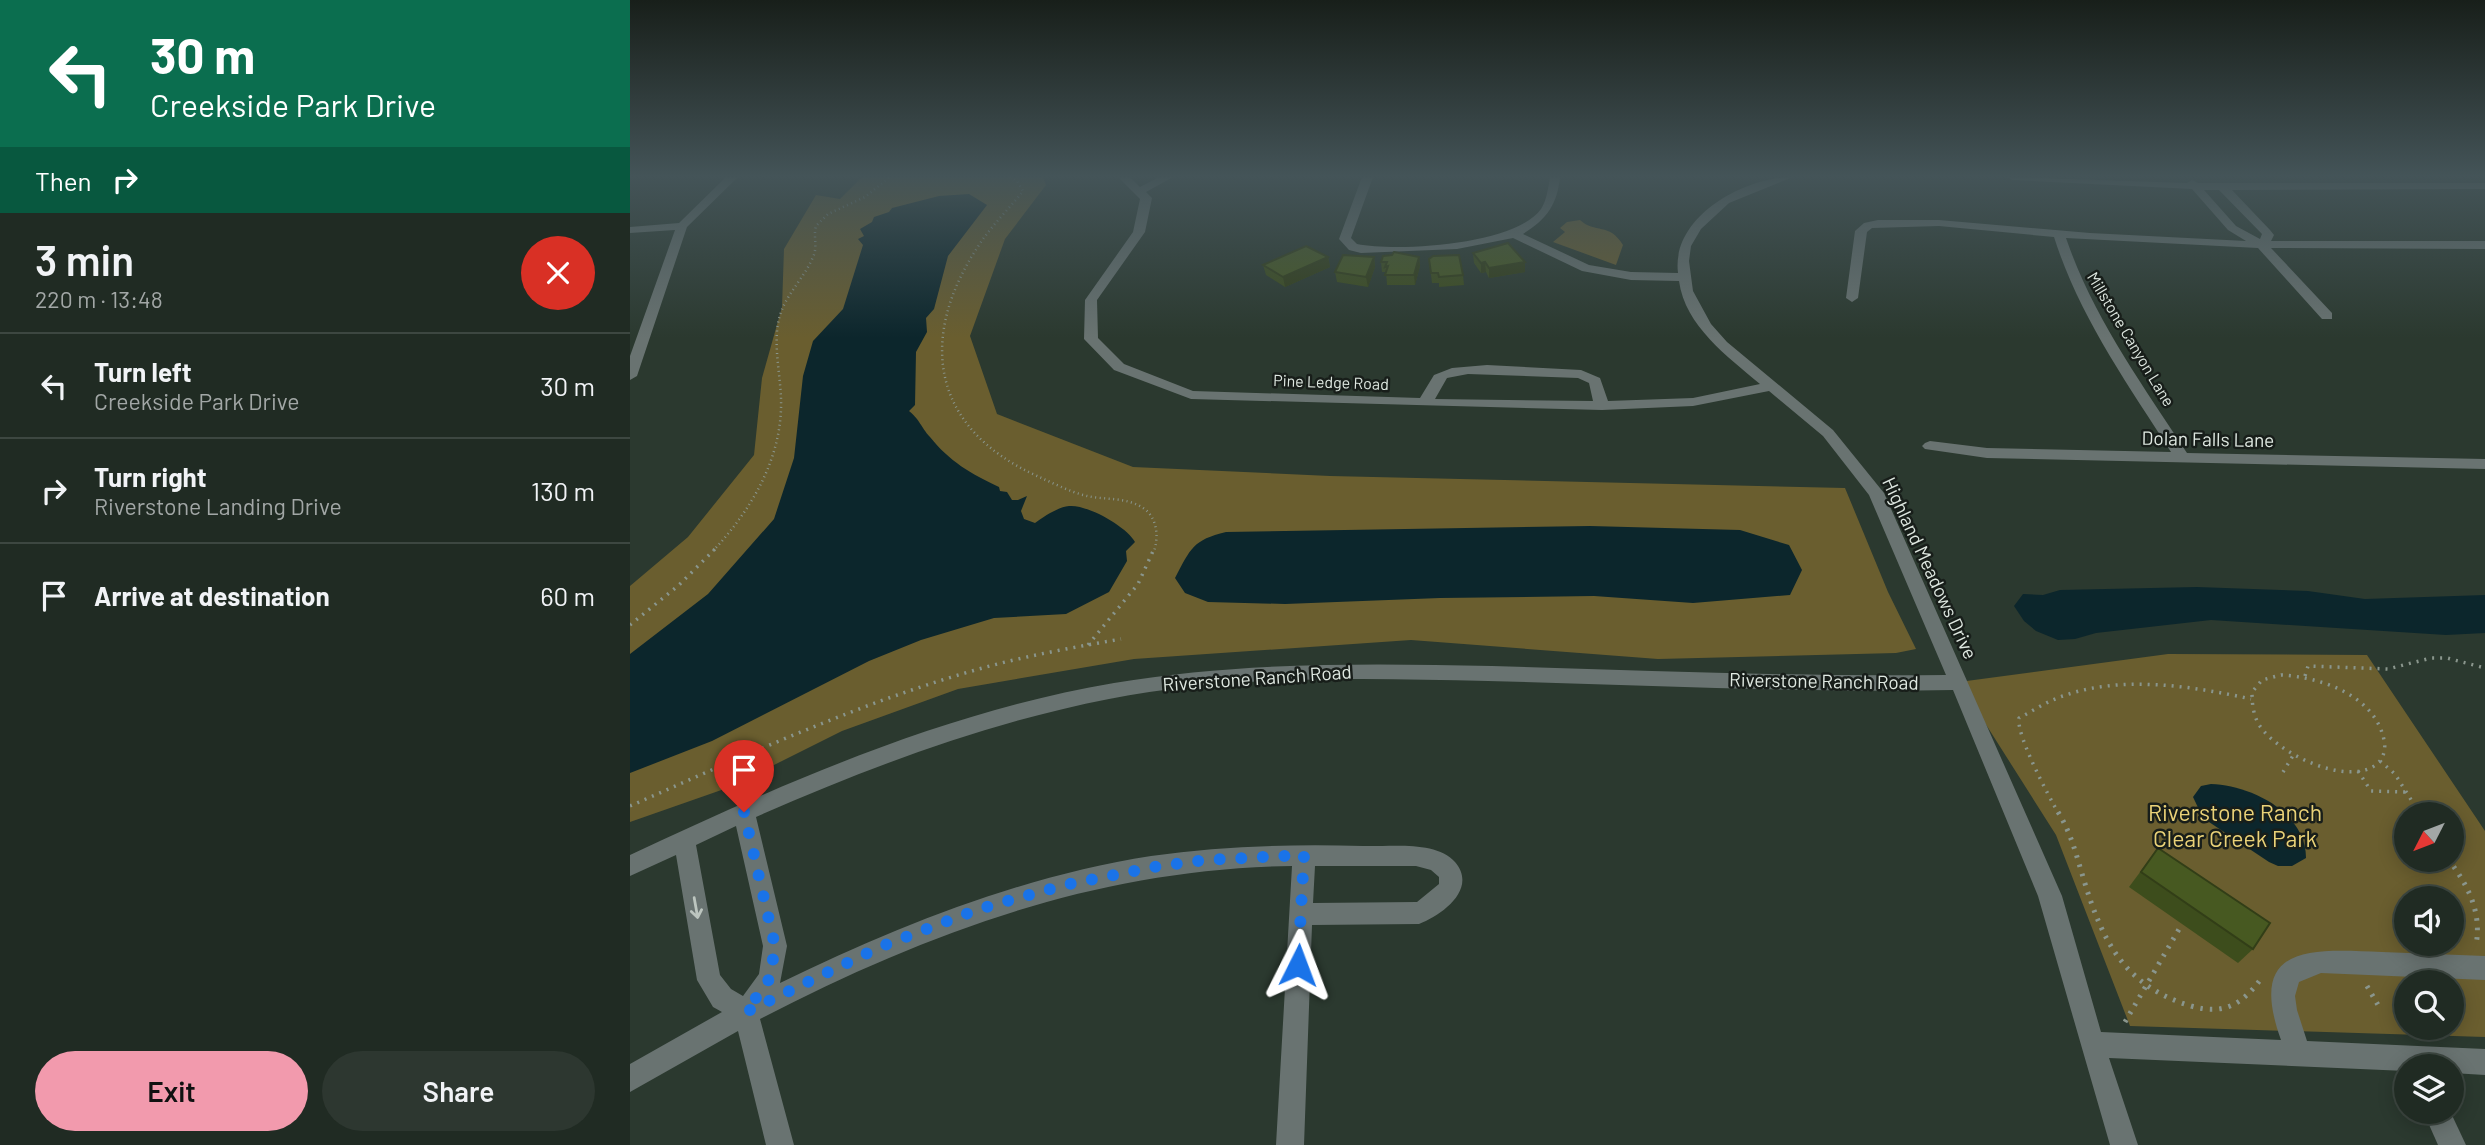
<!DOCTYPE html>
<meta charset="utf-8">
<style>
:root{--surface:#202b23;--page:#2d3730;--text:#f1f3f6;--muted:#a2a7a6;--line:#3d4741;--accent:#f29aad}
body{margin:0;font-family:Barlow,sans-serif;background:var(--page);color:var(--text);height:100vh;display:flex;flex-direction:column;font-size:26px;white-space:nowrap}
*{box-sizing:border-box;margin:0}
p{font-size:23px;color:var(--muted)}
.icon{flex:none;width:38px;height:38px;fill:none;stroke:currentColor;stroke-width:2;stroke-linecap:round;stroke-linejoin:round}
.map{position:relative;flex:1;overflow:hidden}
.drawer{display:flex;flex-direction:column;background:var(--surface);width:630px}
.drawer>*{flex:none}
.hud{background:#0b6e4f;color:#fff;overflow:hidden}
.needle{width:46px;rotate:228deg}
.buttons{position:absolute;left:1764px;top:802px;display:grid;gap:14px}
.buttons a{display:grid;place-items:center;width:70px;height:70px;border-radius:50%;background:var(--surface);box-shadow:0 4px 18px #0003,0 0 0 2px var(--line);font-size:35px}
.pin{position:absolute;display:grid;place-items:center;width:60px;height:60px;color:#fff;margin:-72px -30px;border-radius:50% 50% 50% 0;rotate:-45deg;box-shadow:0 0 7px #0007}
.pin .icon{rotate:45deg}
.me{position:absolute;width:77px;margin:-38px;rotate:3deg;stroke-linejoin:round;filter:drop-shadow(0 0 5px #0008)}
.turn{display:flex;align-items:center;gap:24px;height:147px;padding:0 35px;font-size:32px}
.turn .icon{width:91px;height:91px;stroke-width:2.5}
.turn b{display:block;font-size:49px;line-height:60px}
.then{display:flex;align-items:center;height:66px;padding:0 35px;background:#0003;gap:14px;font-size:26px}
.round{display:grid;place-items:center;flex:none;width:74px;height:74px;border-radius:37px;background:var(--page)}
.summary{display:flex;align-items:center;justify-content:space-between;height:119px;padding:0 35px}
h1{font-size:42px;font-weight:600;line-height:52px}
.primary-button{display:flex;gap:14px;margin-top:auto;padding:14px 35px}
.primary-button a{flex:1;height:80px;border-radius:42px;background:var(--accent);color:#111;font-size:28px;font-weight:600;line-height:80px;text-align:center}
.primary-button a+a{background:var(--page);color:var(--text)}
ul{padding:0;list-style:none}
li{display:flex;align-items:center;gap:21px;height:105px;padding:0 35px;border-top:2px solid var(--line)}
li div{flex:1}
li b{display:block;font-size:26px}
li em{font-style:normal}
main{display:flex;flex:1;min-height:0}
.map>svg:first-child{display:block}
.green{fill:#6a5e2f;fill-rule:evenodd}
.water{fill:#0c262c}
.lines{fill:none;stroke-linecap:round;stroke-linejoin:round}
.path-far2{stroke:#8a968d;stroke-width:2.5;stroke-dasharray:1 3.5;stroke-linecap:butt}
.path-far1{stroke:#8a968d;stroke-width:3.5;stroke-dasharray:2 6;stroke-linecap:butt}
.path{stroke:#8a968d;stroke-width:5;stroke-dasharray:2.5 7;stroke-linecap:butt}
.minor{fill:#697371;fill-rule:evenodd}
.wall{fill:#3d4d1c}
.shaded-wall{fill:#323e17}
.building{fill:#475921;stroke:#323e17;stroke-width:2}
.oneway{stroke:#bcc5bf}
.route{stroke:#1a73e8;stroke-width:12;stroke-dasharray:0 21.6}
.labels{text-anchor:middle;stroke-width:5;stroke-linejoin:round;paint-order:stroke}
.far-street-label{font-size:16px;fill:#dfe8e1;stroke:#181e1a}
.street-label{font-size:19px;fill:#dfe8e1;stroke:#181e1a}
.near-park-label{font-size:23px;fill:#ead278;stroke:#181e1a}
</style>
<main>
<section class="drawer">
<div class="hud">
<div class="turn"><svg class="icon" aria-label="left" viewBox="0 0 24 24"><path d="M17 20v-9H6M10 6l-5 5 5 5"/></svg><div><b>30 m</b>Creekside Park Drive</div></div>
<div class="then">Then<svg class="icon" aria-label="right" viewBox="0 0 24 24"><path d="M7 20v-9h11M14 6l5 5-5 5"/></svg></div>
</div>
<div class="summary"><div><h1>3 min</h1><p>220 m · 13:48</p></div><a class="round" style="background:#d93025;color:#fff"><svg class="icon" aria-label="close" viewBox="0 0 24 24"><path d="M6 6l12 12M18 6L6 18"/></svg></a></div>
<ul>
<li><svg class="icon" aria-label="left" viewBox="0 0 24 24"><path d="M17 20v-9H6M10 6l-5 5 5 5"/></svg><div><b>Turn left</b><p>Creekside Park Drive</p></div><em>30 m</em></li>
<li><svg class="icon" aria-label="right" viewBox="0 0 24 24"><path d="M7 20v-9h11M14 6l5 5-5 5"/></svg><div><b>Turn right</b><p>Riverstone Landing Drive</p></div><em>130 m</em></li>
<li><svg class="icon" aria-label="arrive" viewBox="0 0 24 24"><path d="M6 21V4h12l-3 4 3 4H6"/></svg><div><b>Arrive at destination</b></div><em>60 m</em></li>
</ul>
<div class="primary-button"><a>Exit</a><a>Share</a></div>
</section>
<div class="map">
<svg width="1855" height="1145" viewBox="0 0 1855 1145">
<rect width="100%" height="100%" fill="#2b392f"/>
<g class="green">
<path d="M 232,177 L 413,177 L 416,185 L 375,239 L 340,336 L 367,414 L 503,467 L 700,476 L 1215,488 L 1258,592 L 1286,649 L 1266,653 L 1028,659 L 781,640 L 504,659 L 328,689 L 212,731 L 100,787 L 0,822 L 0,586 L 58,537 L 124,455 L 132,378 L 152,307 L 154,249 L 186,195 L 210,199 Z"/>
<path d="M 950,220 C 965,234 979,222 993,245 L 986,265 L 923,242 L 935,232 L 930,228 L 937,222 Z"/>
<path d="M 1538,654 L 1737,655 L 1855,831 L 1855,1037 L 1500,1026 L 1426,835 L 1329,682 ZM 1776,814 L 1822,814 L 1822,859 L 1776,859 ZM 1776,898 L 1822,898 L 1822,943 L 1776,943 ZM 1776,982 L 1822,982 L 1822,1027 L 1776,1027 Z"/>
</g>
<g class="water">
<path d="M 339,194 L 357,205 L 318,256 L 304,309 L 296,318 L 297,332 L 286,352 L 285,405 L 279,411 C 291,421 290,426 300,437 C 319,461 341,474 369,487 L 370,491 L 377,492 L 382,500 L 388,500 L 397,496 L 391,511 L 394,519 L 405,523 C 413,517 428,507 439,506 C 457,504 497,527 505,542 L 496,551 L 497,561 L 479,592 L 436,614 L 364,618 L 291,640 L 239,661 L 82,741 L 0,773 L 0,654 L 78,594 L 144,519 L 164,458 L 173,376 L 183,341 L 213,309 L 233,245 L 228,239 L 234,236 L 230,229 L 242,222 L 244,217 L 259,212 L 262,208 L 309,196 Z"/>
<path d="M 960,526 L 1110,530 L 1159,545 L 1172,570 L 1160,595 L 1063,603 L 964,596 L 810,598 L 655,604 L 578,602 L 555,593 L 545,578 C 561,548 563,540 596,532 Z"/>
<path d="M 1567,587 L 1678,591 L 1735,599 L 1855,595 L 1855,633 L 1816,635 L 1581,620 L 1466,633 L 1445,639 L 1428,640 L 1406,631 L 1394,621 L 1384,606 L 1393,594 L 1413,595 L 1430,590 Z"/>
<path d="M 1581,784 C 1620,785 1676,812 1676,858 L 1662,866 L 1648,866 L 1639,862 L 1573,818 L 1563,797 L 1571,786 Z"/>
</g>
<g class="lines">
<g class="path-far2">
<path d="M 380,177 L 387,181 L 393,191 C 379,209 362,225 349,245 C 287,338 301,428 407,476 C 423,483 440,492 457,496 C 475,500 497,497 513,508 C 527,517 529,536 524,551"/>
<path d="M 83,551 C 122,509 153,457 151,398 C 150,373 144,348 148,323 C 153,296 173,281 183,257 C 188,247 183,236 186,226 L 198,214 L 235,197 L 260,177"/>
</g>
<g class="path-far1">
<path d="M 0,625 L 49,585 L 85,549"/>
<path d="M 458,645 L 508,584 L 524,549"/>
<path d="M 1651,675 C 1690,677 1745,695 1754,740 C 1756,748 1754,758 1747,764 C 1717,788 1644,752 1628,723 C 1623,713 1622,703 1622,692 L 1632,680 Z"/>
<path d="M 1675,676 L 1678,666 L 1758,669 L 1801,658 L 1817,658 L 1855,668"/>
<path d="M 1750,761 L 1765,774 L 1790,814"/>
<path d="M 1728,771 L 1741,791 L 1777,792"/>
<path d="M 1653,772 L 1664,754"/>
<path d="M 0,806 C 116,755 233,701 356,667 C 400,655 446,647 491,639"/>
<path d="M 1429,814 C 1419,797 1386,735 1389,718 C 1403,711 1417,701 1433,696 C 1491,675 1562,686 1621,699"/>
</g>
<g class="path">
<path d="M 1428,812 C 1441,833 1446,854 1453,877 C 1472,941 1494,986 1561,1006 C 1595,1016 1614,1003 1633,976"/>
<path d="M 1818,859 C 1838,885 1852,912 1846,945"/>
<path d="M 1737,986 L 1748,1005"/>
<path d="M 1495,1022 L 1552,924"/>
</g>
<g class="minor">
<path d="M 96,177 L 108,177 L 57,227 L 7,376 L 0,380 L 0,356 L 45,230 L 0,233 L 0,227 L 49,223 Z"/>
<path d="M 488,177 L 500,177 L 510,187 L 529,177 L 543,177 L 516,192 L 522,198 L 515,232 L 467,300 L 468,338 L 494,364 L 563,391 L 790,398 L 804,375 L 822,368 L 857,365 L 951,370 L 970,378 L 978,401 L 1063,398 L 1130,384 C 1098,357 1055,326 1049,281 L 1001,280 L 952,271 L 883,238 L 827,249 L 731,253 L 719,250 L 709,239 L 732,177 L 743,177 L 721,238 L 727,244 C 768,252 885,245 911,209 C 917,200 918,188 920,177 L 930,177 C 927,205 917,219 893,234 L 959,265 L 1001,272 L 1048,273 C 1041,217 1114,177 1163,177 L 1099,203 L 1071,229 L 1061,246 L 1059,261 L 1063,291 L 1081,324 L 1097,342 L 1203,430 L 1254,493 L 1432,896 L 1471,1032 L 1651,1040 C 1616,943 1681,949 1752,952 C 1787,953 1821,955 1855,956 L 1855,980 L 1691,973 L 1669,982 L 1665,996 L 1667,1010 L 1677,1041 L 1855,1049 L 1855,1075 L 1822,1073 L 1822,1066 L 1776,1066 L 1776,1071 L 1479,1058 L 1508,1145 L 1480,1145 L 1408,896 L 1323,690 C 1167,693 1013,685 858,681 C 732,678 603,675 479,699 C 356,723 240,767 126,817 L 157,946 L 150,983 C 267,926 392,876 521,856 C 592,846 662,844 733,846 C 759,847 806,840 825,862 C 848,889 812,915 789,924 L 682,925 L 674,1145 L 646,1145 L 662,866 C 469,869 300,931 130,1019 L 164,1145 L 136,1145 L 108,1031 L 0,1092 L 0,1064 L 92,1012 L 83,1007 L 67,980 L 46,855 L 0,876 L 0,855 C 154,783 314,712 484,683 C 609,662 736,663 862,666 C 1014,670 1165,677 1316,675 L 1239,495 L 1193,436 L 1139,391 L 1063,406 L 972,410 L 561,399 L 484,370 L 454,339 L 455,300 L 503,232 L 510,199 ZM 838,374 L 948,378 L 959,383 L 963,401 L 805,399 L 817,378 ZM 106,826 L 133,946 L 129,974 L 113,996 L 101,989 L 90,975 L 66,845 ZM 685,866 L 786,866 L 801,870 L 809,877 L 809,884 L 787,902 L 683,903 Z"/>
<path d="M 1377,177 L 1557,183 L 1562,180 L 1568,183 L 1855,183 L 1855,189 L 1602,190 L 1640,230 L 1644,235 L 1641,241 L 1855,241 L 1855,249 L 1641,248 L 1702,313 L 1702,319 L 1692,319 L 1628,248 L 1436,238 C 1463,317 1512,384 1557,453 L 1855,459 L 1855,469 L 1357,458 L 1295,449 L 1292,446 L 1295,443 L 1300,441 L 1357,448 L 1541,452 C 1497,383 1449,316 1424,237 L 1309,226 L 1242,228 L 1237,232 L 1228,298 L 1222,302 L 1216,298 L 1225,231 L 1234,223 L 1248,220 L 1309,220 L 1460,233 L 1616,241 L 1598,230 L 1562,189 L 1382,180 ZM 1574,190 L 1589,190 L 1632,234 L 1630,239 L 1606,226 Z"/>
<path d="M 1793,1111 L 1820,1111 L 1836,1145 L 1808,1145 Z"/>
</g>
</g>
<g class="wall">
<path d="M 843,253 L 895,272 L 859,278 L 856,272 L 851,273 L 844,263 Z"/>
<path d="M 698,257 L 700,267 L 655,287 L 636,275 L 633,265 Z"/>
<path d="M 744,257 L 745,267 L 738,287 L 707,282 L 705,272 Z"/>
<path d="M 789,257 L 790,266 L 785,285 L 757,285 L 756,272 L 752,272 L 751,262 Z"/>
<path d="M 799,259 L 833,275 L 834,285 L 809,287 L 809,283 L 802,283 Z"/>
<path d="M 1528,848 L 1623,949 L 1608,963 L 1499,887 Z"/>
</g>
<g class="shaded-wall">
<path d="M 698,257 L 700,267 L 655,287 L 653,277 Z"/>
<path d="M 744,257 L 745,267 L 738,287 L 736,277 Z"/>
<path d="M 789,257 L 790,266 L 785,285 L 784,275 Z"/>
<path d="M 855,262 L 856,272 L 851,273 L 851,263 Z"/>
<path d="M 895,262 L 895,272 L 859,278 L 859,268 Z"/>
</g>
<g class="building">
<path d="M 878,243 L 895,262 L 859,268 L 855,262 L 851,263 L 843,253 Z"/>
<path d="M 676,246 L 698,257 L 653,277 L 633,265 Z"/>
<path d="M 764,252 L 789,257 L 784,275 L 755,275 L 758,266 L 755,267 L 757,262 L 751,262 L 753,256 L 762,255 Z"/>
<path d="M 713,255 L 744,257 L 736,277 L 705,272 Z"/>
<path d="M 829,255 L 833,275 L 809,277 L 808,273 L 801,273 L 799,259 L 803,256 Z"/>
<path d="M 1528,848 L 1640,923 L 1623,949 L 1511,872 Z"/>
</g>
<defs><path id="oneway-shaft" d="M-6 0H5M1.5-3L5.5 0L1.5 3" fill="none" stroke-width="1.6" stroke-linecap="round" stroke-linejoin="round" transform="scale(1.75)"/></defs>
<use class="oneway" href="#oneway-shaft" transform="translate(66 908) rotate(80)"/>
<linearGradient id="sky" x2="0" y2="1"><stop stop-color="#181f1a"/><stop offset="0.52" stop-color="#445458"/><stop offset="1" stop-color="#445458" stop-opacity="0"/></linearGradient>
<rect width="1855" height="338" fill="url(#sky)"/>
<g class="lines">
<path class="route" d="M 114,812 L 145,946 L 140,978 L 116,1012 L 250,947 L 349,909 L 435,885 L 524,867 L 575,860 L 674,855 L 668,965"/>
</g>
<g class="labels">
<g class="far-street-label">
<text transform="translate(1501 339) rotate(59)" y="6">Millstone Canyon Lane</text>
<text transform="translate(701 382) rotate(2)" y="6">Pine Ledge Road</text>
</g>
<g class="street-label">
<text transform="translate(1578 439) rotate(1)" y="7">Dolan Falls Lane</text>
<text transform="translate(1300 568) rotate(65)" y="7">Highland Meadows Drive</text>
<text transform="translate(627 678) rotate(-4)" y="7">Riverstone Ranch Road</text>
<text transform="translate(1194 681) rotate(1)" y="7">Riverstone Ranch Road</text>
</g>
<g class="near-park-label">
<text x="1605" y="821">Riverstone Ranch<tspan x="1605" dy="26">Clear Creek Park</tspan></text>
</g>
</g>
</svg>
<div class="buttons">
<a><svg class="needle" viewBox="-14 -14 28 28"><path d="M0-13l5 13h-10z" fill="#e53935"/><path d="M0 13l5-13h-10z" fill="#a2a7a6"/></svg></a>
<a><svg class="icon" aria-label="sound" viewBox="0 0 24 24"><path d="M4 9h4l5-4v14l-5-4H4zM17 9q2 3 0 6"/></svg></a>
<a><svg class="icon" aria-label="search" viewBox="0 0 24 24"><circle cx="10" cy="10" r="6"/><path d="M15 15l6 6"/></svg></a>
<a><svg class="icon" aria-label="layers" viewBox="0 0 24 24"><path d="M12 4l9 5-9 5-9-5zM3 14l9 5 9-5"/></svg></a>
</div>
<div class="pin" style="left:114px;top:812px;background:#d93025"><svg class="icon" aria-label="arrive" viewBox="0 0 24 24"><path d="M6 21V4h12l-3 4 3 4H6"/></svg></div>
<svg class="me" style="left:668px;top:965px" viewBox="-20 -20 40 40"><path d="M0-17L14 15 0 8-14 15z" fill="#1a73e8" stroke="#fff" stroke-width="4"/></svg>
</div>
</main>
